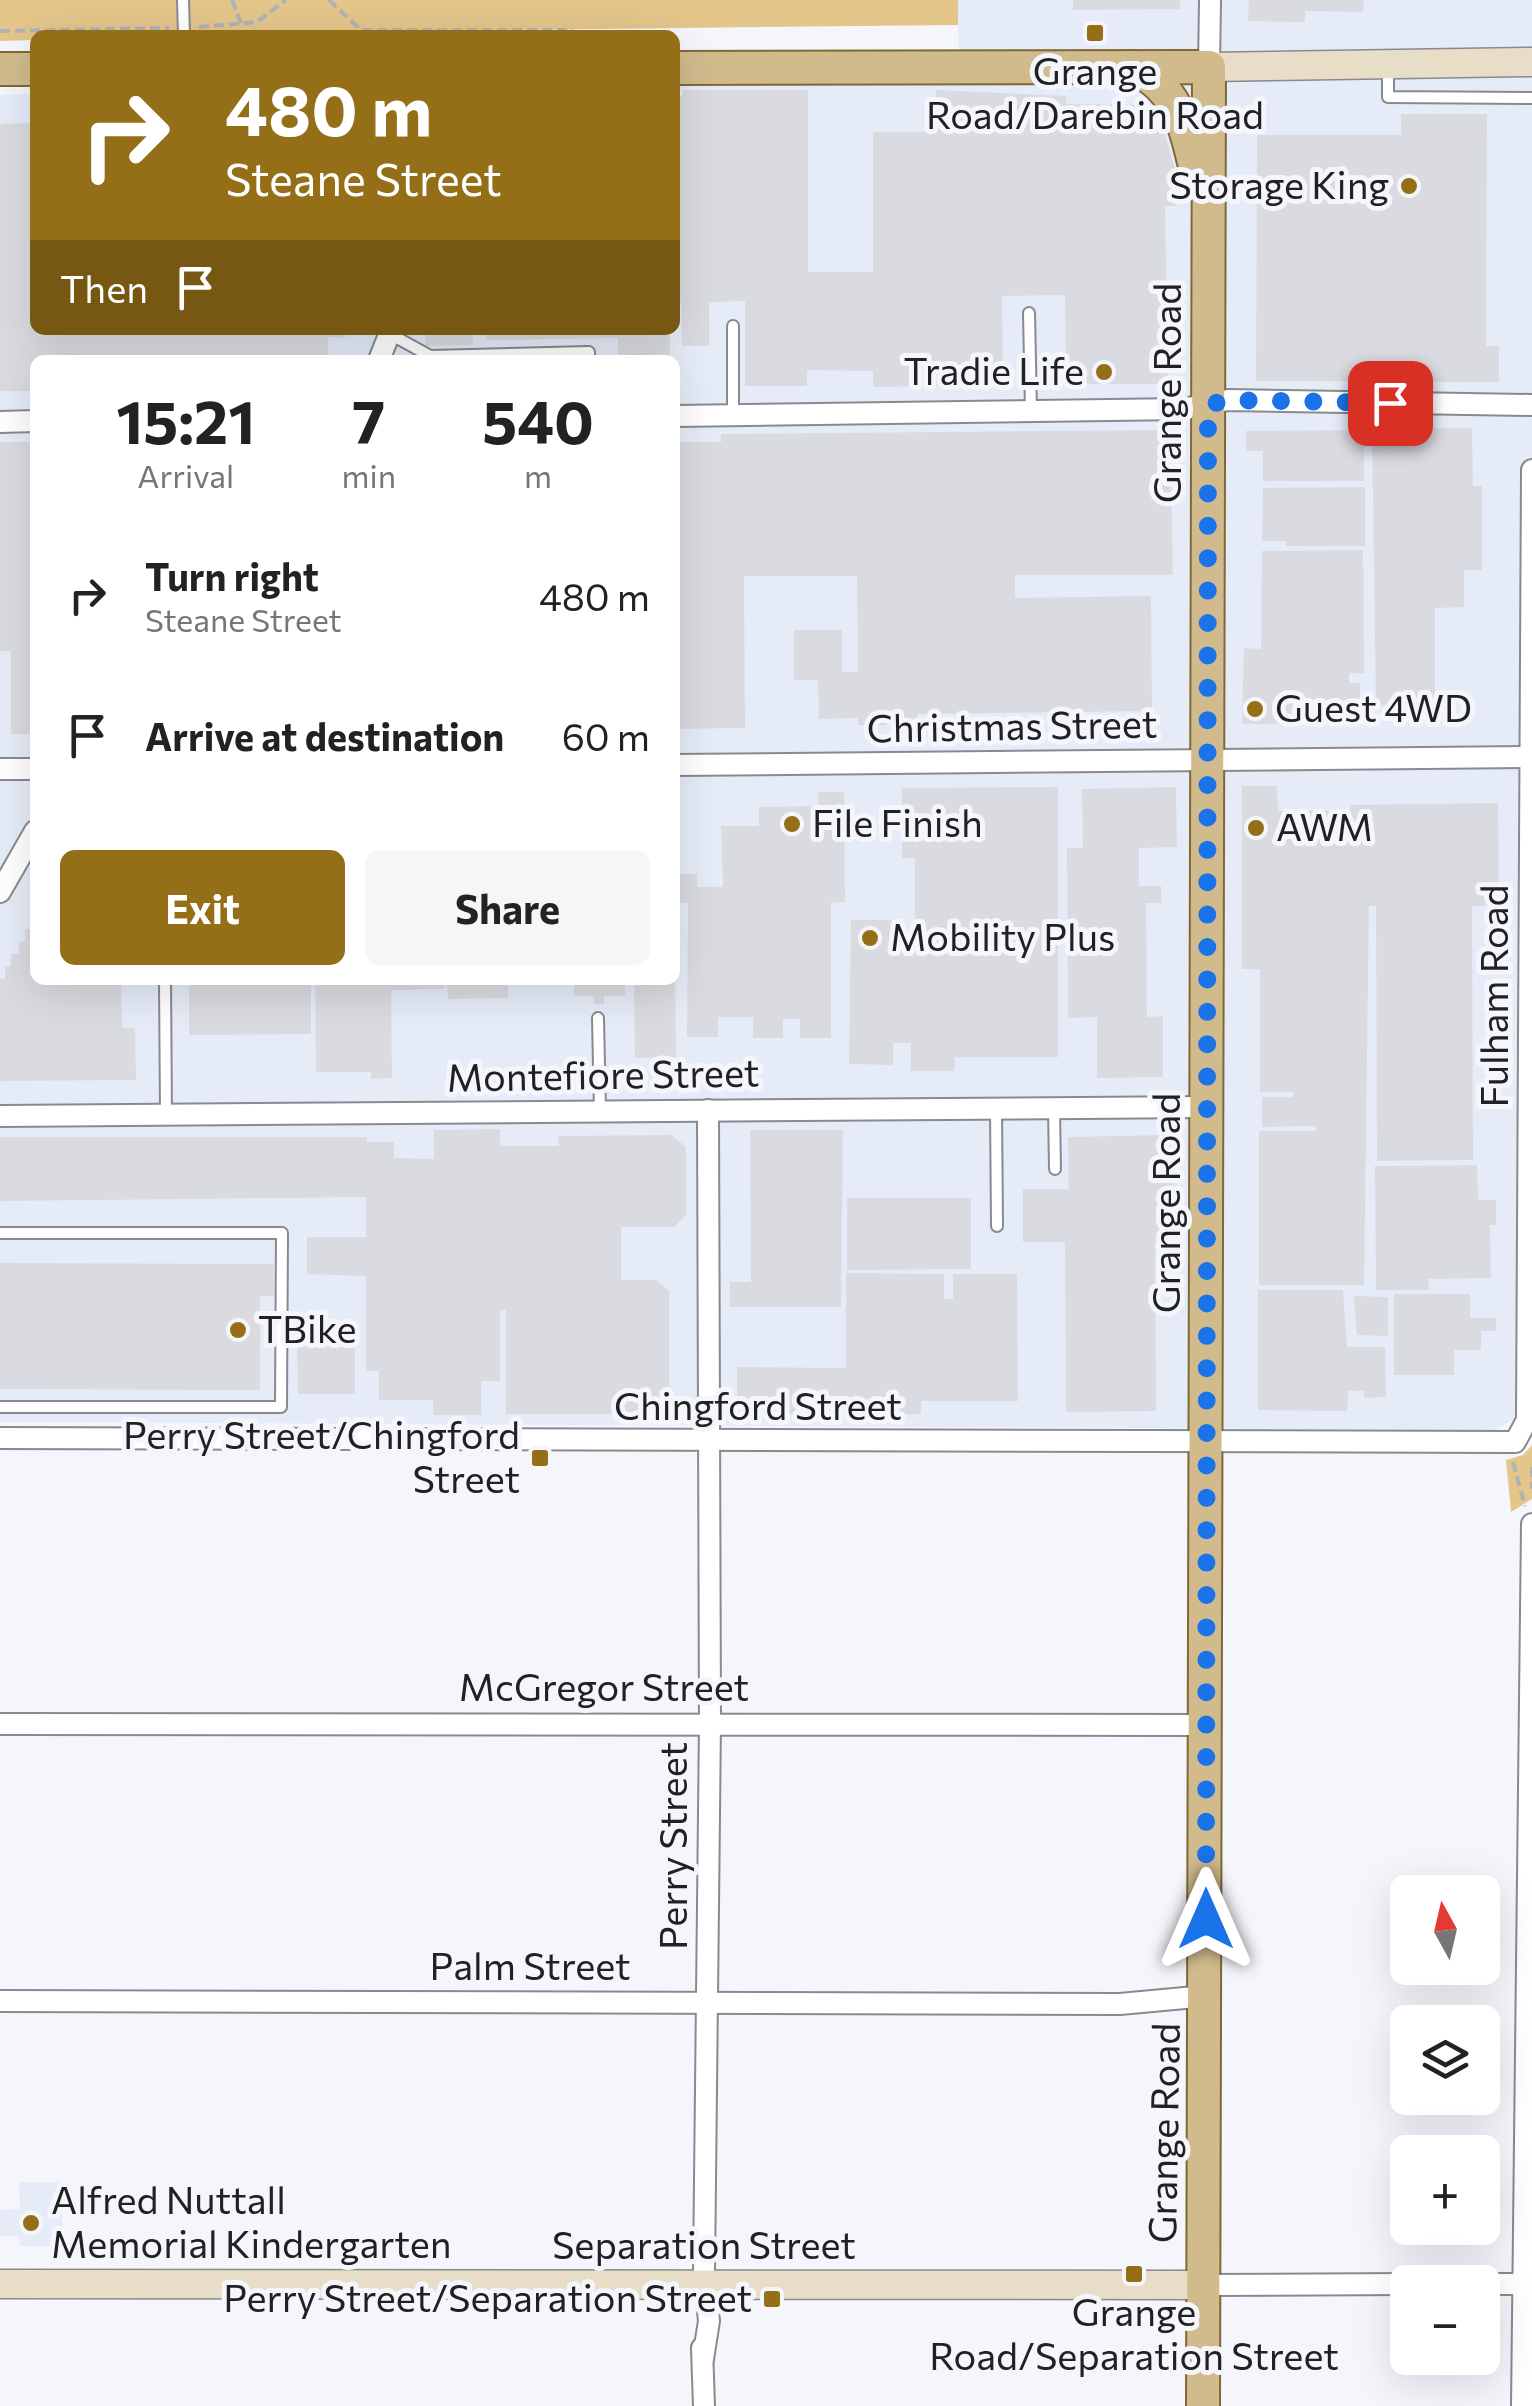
<!DOCTYPE html>
<meta charset="utf-8">
<style>
:root{--surface:#fff;--page:#f6f6f6;--text:#222;--muted:#767676;--accent:#946f18}
body{margin:0;font-family:Commissioner,sans-serif;background:var(--page);color:var(--text);height:100vh;display:flex;flex-direction:column;font-size:38px;white-space:nowrap}
*{box-sizing:border-box;margin:0}
p{font-size:32px;color:var(--muted)}
.icon{flex:none;width:55px;height:55px;fill:none;stroke:currentColor;stroke-width:2;stroke-linecap:round;stroke-linejoin:round}
.map{position:relative;flex:1;overflow:hidden}
.side{position:absolute;left:30px;top:355px;width:650px;height:630px;display:flex;flex-direction:column;background:var(--surface);border-radius:15px;box-shadow:0 10px 40px #0002}
.side>*{flex:none}
.top-card{position:absolute;left:30px;top:30px;width:650px;height:305px;border-radius:15px;box-shadow:0 10px 40px #0002;background:#946f18;color:#fff;overflow:hidden}
.needle{width:65px;rotate:352deg}
.fabs{position:absolute;left:1390px;top:1875px;display:grid;gap:20px}
.fabs a{display:grid;place-items:center;width:110px;height:110px;border-radius:15px;background:var(--surface);box-shadow:0 10px 40px #0002;font-size:50px}
.pin{position:absolute;display:grid;place-items:center;width:85px;height:85px;color:#fff;margin:-42px;border-radius:20px;box-shadow:0 5px 15px #0006}
.me{position:absolute;width:110px;margin:-55px;rotate:0deg;stroke-linejoin:round;filter:drop-shadow(0 0 8px #0008)}
.turn{display:flex;align-items:center;gap:35px;height:210px;padding:0 30px;font-size:45px}
.turn .icon{width:130px;height:130px;stroke-width:2.5}
.turn b{display:block;font-size:70px;line-height:85px}
.then{display:flex;align-items:center;height:95px;padding:0 30px;background:#0003;gap:20px;font-size:38px}
.eta{display:flex;justify-content:space-evenly;align-items:center;height:170px;text-align:center}
.eta b{font-size:60px;font-weight:700;line-height:70px}
.action{display:flex;gap:20px;margin-top:auto;padding:20px 30px}
.action a{flex:1;height:115px;border-radius:15px;background:var(--accent);color:#fff;font-size:40px;font-weight:700;line-height:115px;text-align:center}
.action a+a{background:var(--page);color:var(--text)}
ul{padding:0;list-style:none}
li{display:flex;align-items:center;gap:30px;height:140px;padding:0 30px}
li div{flex:1}
li b{display:block;font-size:38px}
li em{font-style:normal}
.map>svg:first-child{display:block}
.built{fill:#e5ecf8;fill-rule:evenodd}
.green{fill:#e4c68b}
.building{fill:#d9dbe0}
.lines{fill:none;stroke-linecap:round;stroke-linejoin:round}
.lane-casing{stroke:#888a8f;stroke-width:14}
.street-casing{stroke:#888a8f;stroke-width:24}
.secondary-casing{stroke:#888a8f;stroke-width:31}
.primary-casing{stroke:#806836;stroke-width:36}
.path{stroke:#b0b2b6;stroke-width:4;stroke-dasharray:10 5;stroke-linecap:butt}
.lane{stroke:#fff;stroke-width:10}
.street{stroke:#fff;stroke-width:20}
.secondary{stroke:#e8ddc6;stroke-width:28}
.primary{stroke:#d1bb8d;stroke-width:32}
.route{stroke:#1a73e8;stroke-width:18;stroke-dasharray:0 32.4}
.poi-dot{fill:#946f18;stroke:#f4f6fb;stroke-width:4}
.labels{text-anchor:middle;stroke-width:10;stroke-linejoin:round;paint-order:stroke}
.poi-label{font-size:38px;fill:#202123;stroke:#f4f6fb;text-anchor:start}
.street-label{font-size:38px;fill:#202123;stroke:#f4f6fb}
</style>
<div class="map">
<svg width="1532" height="2406" viewBox="0 0 1532 2406">
<rect width="100%" height="100%" fill="#f4f6fb"/>
<g class="built">
<path d="M 958,0 L 1532,0 L 1532,1409 L 1495,1430 L 0,1422 L 0,95 L 35,94 L 35,330 L 675,330 L 675,86 L 959,83 ZM 35,360 L 675,360 L 675,980 L 35,980 Z"/>
<path d="M 19,2182 L 62,2182 L 63,2246 L 20,2246 L 19,2236 L 0,2236 L 0,2210 L 20,2209 Z"/>
</g>
<g class="green">
<path d="M 0,0 L 958,0 L 958,25 L 35,35 L 35,40 L 0,41 Z"/>
<path d="M 1532,1445 L 1532,1499 L 1511,1512 L 1506,1460 L 1523,1455 Z"/>
</g>
<g class="building">
<path d="M 1073,0 L 1180,0 L 1180,9 L 1073,10 Z"/>
<path d="M 1249,0 L 1364,0 L 1363,12 L 1305,11 L 1305,22 L 1248,21 Z"/>
<path d="M 682,90 L 808,90 L 808,272 L 873,272 L 873,132 L 935,132 L 936,90 L 1066,96 L 1066,104 L 1144,105 L 1158,110 L 1175,169 L 1176,206 L 1165,206 L 1168,384 L 1066,384 L 1065,295 L 1002,296 L 1003,385 L 873,387 L 873,371 L 807,370 L 807,386 L 745,386 L 745,301 L 709,302 L 709,346 L 682,346 L 681,302 L 675,302 L 675,96 L 682,96 Z"/>
<path d="M 1401,114 L 1487,114 L 1486,346 L 1499,346 L 1499,382 L 1256,381 L 1257,135 L 1401,135 Z"/>
<path d="M 35,123 L 35,330 L 345,330 L 345,338 L 328,337 L 328,360 L 35,360 L 35,391 L 0,391 L 0,124 Z"/>
<path d="M 426,330 L 472,330 L 473,345 L 425,346 Z"/>
<path d="M 486,330 L 670,330 L 670,360 L 618,360 L 618,338 L 486,340 Z"/>
<path d="M 1472,428 L 1473,486 L 1482,486 L 1482,570 L 1464,570 L 1464,607 L 1435,608 L 1435,706 L 1376,705 L 1372,429 Z"/>
<path d="M 1170,430 L 1173,575 L 1015,575 L 1015,598 L 1151,596 L 1152,711 L 918,714 L 918,725 L 858,725 L 858,718 L 819,719 L 818,680 L 794,680 L 794,630 L 842,630 L 842,672 L 858,672 L 857,576 L 744,576 L 745,728 L 675,729 L 675,442 L 721,442 L 721,434 Z"/>
<path d="M 1364,430 L 1364,481 L 1263,481 L 1263,451 L 1246,451 L 1246,431 Z"/>
<path d="M 0,442 L 35,442 L 35,734 L 11,734 L 11,651 L 0,651 Z"/>
<path d="M 1365,487 L 1365,546 L 1286,546 L 1286,541 L 1262,541 L 1263,488 Z"/>
<path d="M 1363,550 L 1364,673 L 1349,673 L 1349,683 L 1360,683 L 1360,711 L 1348,711 L 1348,724 L 1242,724 L 1244,648 L 1261,649 L 1262,551 Z"/>
<path d="M 1242,786 L 1277,786 L 1278,811 L 1350,810 L 1350,805 L 1498,803 L 1499,906 L 1472,906 L 1473,1160 L 1377,1161 L 1376,906 L 1369,906 L 1364,1285 L 1259,1285 L 1259,1131 L 1316,1131 L 1316,1126 L 1262,1127 L 1262,1097 L 1293,1097 L 1293,1092 L 1260,1092 L 1260,969 L 1242,969 Z"/>
<path d="M 1058,787 L 1058,1057 L 955,1057 L 954,1071 L 911,1071 L 911,1043 L 893,1043 L 893,1065 L 849,1064 L 851,920 L 894,920 L 893,932 L 915,932 L 915,858 L 902,858 L 902,788 Z"/>
<path d="M 1176,787 L 1177,847 L 1139,848 L 1139,886 L 1161,886 L 1161,903 L 1146,903 L 1147,1017 L 1163,1016 L 1163,1077 L 1097,1078 L 1097,1017 L 1068,1018 L 1067,848 L 1083,848 L 1082,789 Z"/>
<path d="M 818,792 L 844,792 L 845,902 L 831,903 L 831,1038 L 800,1038 L 800,1019 L 783,1019 L 783,1038 L 753,1038 L 753,1017 L 718,1017 L 718,1037 L 687,1037 L 688,903 L 675,903 L 675,874 L 697,874 L 697,887 L 723,887 L 721,826 L 759,826 L 759,807 L 819,806 Z"/>
<path d="M 25,929 L 35,929 L 35,980 L 121,980 L 122,1028 L 135,1028 L 136,1080 L 0,1081 L 0,979 L 5,979 L 5,967 L 11,966 L 11,954 L 19,954 L 19,942 L 25,941 Z"/>
<path d="M 189,980 L 311,980 L 311,1034 L 189,1035 Z"/>
<path d="M 315,980 L 444,980 L 444,989 L 391,990 L 392,1078 L 371,1079 L 371,1072 L 316,1072 Z"/>
<path d="M 447,980 L 508,980 L 508,998 L 448,999 Z"/>
<path d="M 574,980 L 625,980 L 625,996 L 604,996 L 604,1004 L 594,1004 L 594,996 L 574,996 Z"/>
<path d="M 634,980 L 675,980 L 676,1057 L 635,1058 Z"/>
<path d="M 500,1129 L 500,1146 L 559,1146 L 558,1136 L 672,1135 L 686,1147 L 686,1214 L 675,1227 L 621,1227 L 621,1280 L 656,1280 L 669,1291 L 669,1414 L 506,1414 L 506,1310 L 500,1310 L 500,1381 L 481,1381 L 481,1415 L 433,1415 L 433,1400 L 379,1400 L 379,1371 L 366,1371 L 366,1276 L 307,1274 L 307,1237 L 366,1237 L 366,1197 L 0,1201 L 0,1137 L 367,1137 L 367,1142 L 394,1142 L 394,1158 L 434,1159 L 434,1130 Z"/>
<path d="M 750,1130 L 843,1130 L 841,1307 L 730,1307 L 730,1282 L 751,1282 Z"/>
<path d="M 1166,1135 L 1167,1176 L 1172,1176 L 1175,1188 L 1168,1196 L 1169,1241 L 1155,1242 L 1156,1411 L 1066,1412 L 1065,1242 L 1023,1242 L 1023,1189 L 1069,1189 L 1068,1137 Z"/>
<path d="M 1477,1165 L 1478,1200 L 1496,1200 L 1496,1225 L 1490,1225 L 1491,1278 L 1428,1279 L 1429,1290 L 1376,1290 L 1375,1166 Z"/>
<path d="M 847,1198 L 971,1198 L 971,1269 L 847,1270 Z"/>
<path d="M 0,1263 L 274,1264 L 274,1296 L 260,1296 L 260,1390 L 0,1389 Z"/>
<path d="M 846,1273 L 944,1274 L 944,1299 L 953,1299 L 953,1274 L 1017,1274 L 1018,1401 L 921,1401 L 921,1414 L 762,1414 L 762,1405 L 737,1405 L 737,1367 L 846,1368 Z"/>
<path d="M 1258,1290 L 1343,1290 L 1347,1347 L 1385,1347 L 1386,1397 L 1364,1398 L 1364,1391 L 1348,1391 L 1347,1411 L 1258,1410 Z"/>
<path d="M 1394,1294 L 1470,1294 L 1470,1318 L 1496,1318 L 1496,1331 L 1481,1331 L 1481,1350 L 1454,1350 L 1454,1375 L 1394,1375 Z"/>
<path d="M 1354,1296 L 1388,1297 L 1388,1336 L 1357,1335 Z"/>
<path d="M 297,1340 L 355,1340 L 355,1394 L 298,1394 Z"/>
</g>
<g class="lines">
<defs>
<g id="lane">
<path d="M 183,0 L 184,35"/>
<path d="M 1388,65 L 1388,97 L 1532,98"/>
<path d="M 1029,313 L 1031,411"/>
<path d="M 733,326 L 733,415"/>
<path d="M 390,334 L 430,356 L 589,352 L 589,360"/>
<path d="M 165,980 L 166,1114"/>
<path d="M 598,1018 L 600,1111"/>
<path d="M 996,1109 L 997,1226"/>
<path d="M 1054,1109 L 1055,1169"/>
<path d="M 0,1233 L 282,1233 L 281,1407 L 0,1407"/>
</g>
<g id="street">
<path d="M 1209,67 L 1210,0"/>
<path d="M 379,360 L 391,330"/>
<path d="M 675,416 L 1183,409 L 1228,400 L 1532,405"/>
<path d="M 0,422 L 35,421"/>
<path d="M 675,765 L 1531,757"/>
<path d="M 0,769 L 35,769"/>
<path d="M 0,892 L 35,831"/>
<path d="M 0,1116 L 1207,1107"/>
<path d="M 0,1438 L 1515,1442 L 1527,1420 L 1532,470"/>
<path d="M 0,1724 L 1207,1725"/>
<path d="M 0,2001 L 1120,2004 L 1206,1996"/>
<path d="M 1482,2284 L 1532,2284"/>
<path d="M 1203,2285 L 1408,2284"/>
<path d="M 702,2348 L 704,2406"/>
<path d="M 703,2359 L 709,2321 L 704,2272 L 710,1722 L 708,1110"/>
<path d="M 1522,2406 L 1532,1524"/>
</g>
<g id="secondary">
<path d="M 1209,67 L 1532,62"/>
<path d="M 0,2284 L 1203,2285"/>
</g>
<g id="primary">
<path d="M 1129,67 C 1176,83 1186,127 1196,171"/>
<path d="M 675,68 L 1209,67 L 1203,2406"/>
<path d="M 0,69 L 35,69"/>
</g>
</defs>
<use href="#lane" class="lane-casing"/>
<use href="#street" class="street-casing"/>
<use href="#secondary" class="secondary-casing"/>
<use href="#primary" class="primary-casing"/>
<g class="path">
<path d="M 232,0 L 242,26"/>
<path d="M 329,0 L 361,30 L 573,30"/>
<path d="M 199,27 L 257,22 L 286,0"/>
<path d="M 0,31 L 169,28"/>
<path d="M 1513,1462 L 1525,1506"/>
<path d="M 1532,1467 L 1532,1489"/>
</g>
<use href="#lane" class="lane"/>
<use href="#street" class="street"/>
<use href="#secondary" class="secondary"/>
<use href="#primary" class="primary"/>
</g>
<g class="lines">
<path class="route" d="M 1206,1919 L 1208,405 L 1228,400 L 1390,403"/>
</g>
<g class="poi-dot">
<rect x="1085" y="23" width="20" height="20" rx="5"/>
<circle cx="1409" cy="186" r="10"/>
<circle cx="1104" cy="372" r="10"/>
<circle cx="1255" cy="709" r="10"/>
<circle cx="792" cy="824" r="10"/>
<circle cx="1256" cy="828" r="10"/>
<circle cx="870" cy="938" r="10"/>
<circle cx="238" cy="1330" r="10"/>
<rect x="530" y="1448" width="20" height="20" rx="5"/>
<circle cx="31" cy="2223" r="10"/>
<rect x="1124" y="2264" width="20" height="20" rx="5"/>
<rect x="762" y="2289" width="20" height="20" rx="5"/>
</g>
<g class="labels">
<g class="poi-label">
<text x="1095" y="85" text-anchor="middle">Grange<tspan x="1095" dy="44">Road/Darebin Road</tspan></text>
<text x="1389" y="199" text-anchor="end">Storage King</text>
<text x="1084" y="385" text-anchor="end">Tradie Life</text>
<text x="1275" y="722">Guest 4WD</text>
<text x="812" y="837">File Finish</text>
<text x="1276" y="841">AWM</text>
<text x="890" y="951">Mobility Plus</text>
<text x="258" y="1343">TBike</text>
<text x="520" y="1449" text-anchor="end">Perry Street/Chingford<tspan x="520" dy="44">Street</tspan></text>
<text x="51" y="2214">Alfred Nuttall<tspan x="51" dy="44">Memorial Kindergarten</tspan></text>
<text x="752" y="2312" text-anchor="end">Perry Street/Separation Street</text>
<text x="1134" y="2326" text-anchor="middle">Grange<tspan x="1134" dy="44">Road/Separation Street</tspan></text>
</g>
<g class="street-label">
<text transform="translate(1168 393) rotate(-90)" y="13">Grange Road</text>
<text transform="translate(1012 727) rotate(-1)" y="13">Christmas Street</text>
<text transform="translate(1495 996) rotate(-90)" y="13">Fulham Road</text>
<text transform="translate(603 1076) rotate(-1)" y="13">Montefiore Street</text>
<text transform="translate(1167 1203) rotate(-90)" y="13">Grange Road</text>
<text x="758" y="1420">Chingford Street</text>
<text x="604" y="1701">McGregor Street</text>
<text transform="translate(674 1846) rotate(-90)" y="13">Perry Street</text>
<text x="530" y="1980">Palm Street</text>
<text transform="translate(1165 2133) rotate(-89)" y="13">Grange Road</text>
<text x="704" y="2259">Separation Street</text>
</g>
</g>
</svg>
<div class="fabs">
<a><svg class="needle" viewBox="-14 -14 28 28"><path d="M0-13l5 13h-10z" fill="#e53935"/><path d="M0 13l5-13h-10z" fill="#767676"/></svg></a>
<a><svg class="icon" aria-label="layers" viewBox="0 0 24 24"><path d="M12 4l9 5-9 5-9-5zM3 14l9 5 9-5"/></svg></a>
<a>+</a>
<a>−</a>
</div>
<div class="pin" style="left:1390px;top:403px;background:#d93025"><svg class="icon" aria-label="arrive" viewBox="0 0 24 24"><path d="M6 21V4h12l-3 4 3 4H6"/></svg></div>
<svg class="me" style="left:1206px;top:1919px" viewBox="-20 -20 40 40"><path d="M0-17L14 15 0 8-14 15z" fill="#1a73e8" stroke="#fff" stroke-width="4"/></svg>
<div class="top-card">
<div class="turn"><svg class="icon" aria-label="right" viewBox="0 0 24 24"><path d="M7 20v-9h11M14 6l5 5-5 5"/></svg><div><b>480 m</b>Steane Street</div></div>
<div class="then">Then<svg class="icon" aria-label="arrive" viewBox="0 0 24 24"><path d="M6 21V4h12l-3 4 3 4H6"/></svg></div>
</div>
<section class="side">
<div class="eta">
<div><b>15:21</b><p>Arrival</p></div>
<div><b>7</b><p>min</p></div>
<div><b>540</b><p>m</p></div>
</div>
<ul>
<li><svg class="icon" aria-label="right" viewBox="0 0 24 24"><path d="M7 20v-9h11M14 6l5 5-5 5"/></svg><div><b>Turn right</b><p>Steane Street</p></div><em>480 m</em></li>
<li><svg class="icon" aria-label="arrive" viewBox="0 0 24 24"><path d="M6 21V4h12l-3 4 3 4H6"/></svg><div><b>Arrive at destination</b></div><em>60 m</em></li>
</ul>
<div class="action"><a>Exit</a><a>Share</a></div>
</section>
</div>
